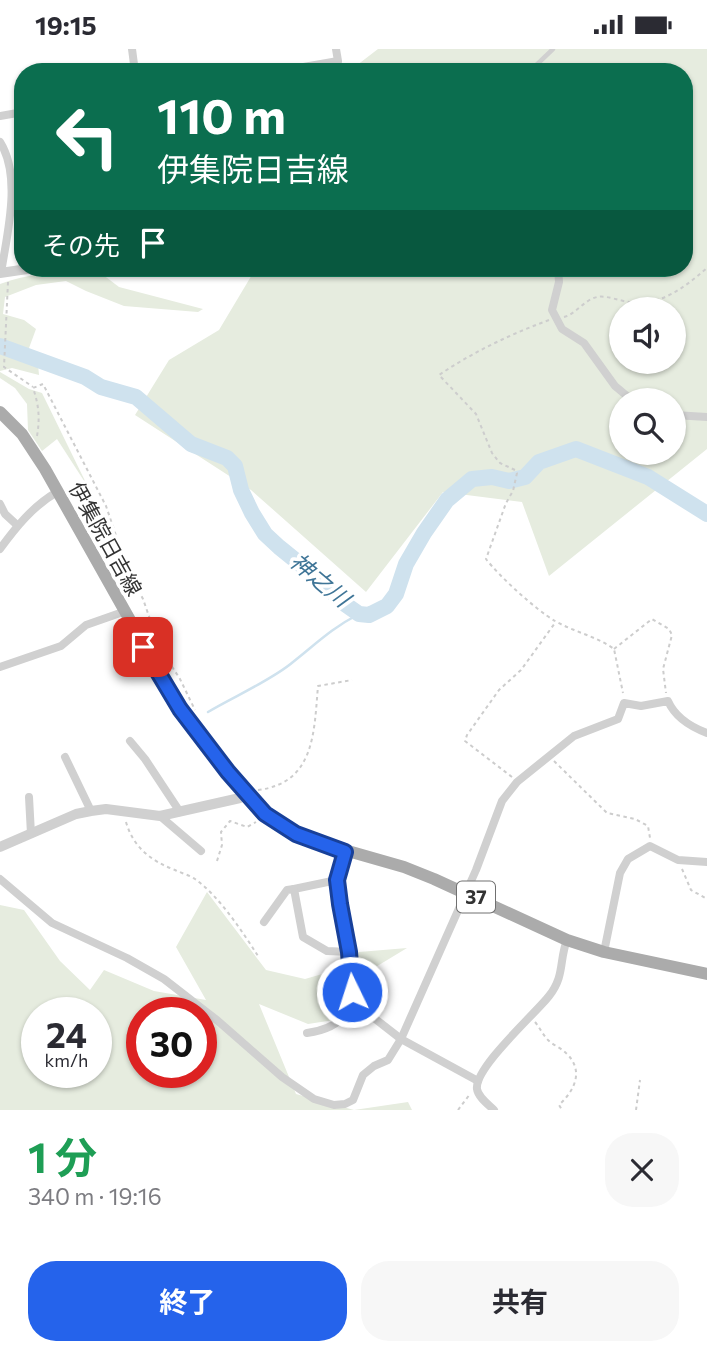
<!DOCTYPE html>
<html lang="ja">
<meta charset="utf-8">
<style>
:root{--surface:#fff;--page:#f7f7f7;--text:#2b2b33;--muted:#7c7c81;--accent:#2563eb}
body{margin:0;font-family:Commissioner,"Noto Sans JP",sans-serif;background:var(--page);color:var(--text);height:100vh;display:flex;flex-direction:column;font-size:26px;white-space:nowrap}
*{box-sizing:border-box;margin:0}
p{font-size:23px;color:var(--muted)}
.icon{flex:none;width:38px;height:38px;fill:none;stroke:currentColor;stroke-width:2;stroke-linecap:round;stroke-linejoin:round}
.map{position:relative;height:1061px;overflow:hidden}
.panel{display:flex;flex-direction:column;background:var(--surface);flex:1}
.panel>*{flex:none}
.banner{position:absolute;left:14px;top:14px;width:679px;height:214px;border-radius:28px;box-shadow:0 2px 5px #0004;background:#0b6e4f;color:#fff;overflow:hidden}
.tools{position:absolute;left:609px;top:248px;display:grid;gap:14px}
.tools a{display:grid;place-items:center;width:77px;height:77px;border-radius:50%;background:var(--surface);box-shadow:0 2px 5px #0004;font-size:35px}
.speed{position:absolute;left:21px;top:948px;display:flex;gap:14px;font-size:35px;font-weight:700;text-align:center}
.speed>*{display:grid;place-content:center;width:91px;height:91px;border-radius:50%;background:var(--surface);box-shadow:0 2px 5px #0004;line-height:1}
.speed small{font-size:18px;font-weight:400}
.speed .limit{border:10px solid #d22;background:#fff;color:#111}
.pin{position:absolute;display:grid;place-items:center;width:60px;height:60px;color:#fff;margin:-30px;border-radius:14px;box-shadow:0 4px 10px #0006}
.me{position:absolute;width:77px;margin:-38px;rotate:356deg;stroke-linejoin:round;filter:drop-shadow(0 0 5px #0008)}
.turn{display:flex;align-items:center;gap:24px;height:147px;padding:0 28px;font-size:32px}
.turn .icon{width:91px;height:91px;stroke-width:2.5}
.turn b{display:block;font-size:49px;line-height:60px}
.then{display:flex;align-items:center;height:66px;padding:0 28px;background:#0003;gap:14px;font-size:26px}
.round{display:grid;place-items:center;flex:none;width:74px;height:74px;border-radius:28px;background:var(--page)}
.summary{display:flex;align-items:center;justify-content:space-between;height:119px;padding:0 28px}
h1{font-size:42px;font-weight:700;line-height:52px;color:#1e9e55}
.action{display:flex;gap:14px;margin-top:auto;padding:14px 28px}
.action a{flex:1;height:80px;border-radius:28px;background:var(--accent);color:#fff;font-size:28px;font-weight:700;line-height:80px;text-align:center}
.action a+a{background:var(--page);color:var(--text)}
.status{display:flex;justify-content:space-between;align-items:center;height:49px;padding:0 35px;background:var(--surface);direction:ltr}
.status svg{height:19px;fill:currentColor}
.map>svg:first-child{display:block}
.green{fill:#e6ecdf;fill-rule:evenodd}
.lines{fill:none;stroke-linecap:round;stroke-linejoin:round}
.stream{stroke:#cfe2ee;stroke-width:2.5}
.river{stroke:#cfe2ee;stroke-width:16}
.path{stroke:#cdcdcd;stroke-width:2;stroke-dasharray:3.5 3.5;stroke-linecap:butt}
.service{stroke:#d0d0d0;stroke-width:4.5}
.minor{stroke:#d0d0d0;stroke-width:8}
.tertiary{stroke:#d0d0d0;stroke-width:10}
.primary{stroke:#ababab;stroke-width:12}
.route-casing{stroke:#184099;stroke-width:18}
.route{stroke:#2563eb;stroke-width:12}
.labels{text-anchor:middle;stroke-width:7;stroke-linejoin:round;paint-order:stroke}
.shield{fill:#fff;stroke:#707070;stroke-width:2}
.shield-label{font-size:19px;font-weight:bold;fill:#333}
.street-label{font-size:21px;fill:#333;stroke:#fff}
.water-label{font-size:23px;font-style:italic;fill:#3f7597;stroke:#fff}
</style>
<div class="status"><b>19:15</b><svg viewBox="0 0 49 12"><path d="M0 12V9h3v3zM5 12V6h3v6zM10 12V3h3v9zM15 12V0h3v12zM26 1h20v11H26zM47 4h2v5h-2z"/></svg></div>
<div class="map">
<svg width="707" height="1061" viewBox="0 0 707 1061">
<rect width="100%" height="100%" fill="#fff"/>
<g class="green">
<path d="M 378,0 L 707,0 L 707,400 L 549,527 L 522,453 L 443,443 L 366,543 L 251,441 L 135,366 L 169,311 L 219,281 L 256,219 L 684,219 L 684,23 L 348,23 ZM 621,261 L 674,261 L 674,313 L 621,313 ZM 621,352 L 674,352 L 674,404 L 621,404 Z"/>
<path d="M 82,219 L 94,219 L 119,238 L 203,260 L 198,263 L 124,257 L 86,242 L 66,232 L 36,236 L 5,248 L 3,265 L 24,271 L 36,280 L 25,310 L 38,315 L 39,326 L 12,319 L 0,322 L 0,235 C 28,224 53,225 82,219 Z"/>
<path d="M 0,323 L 29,340 L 42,344 L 88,438 L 57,390 L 42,402 L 28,381 L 27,355 L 15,339 L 0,329 Z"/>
<path d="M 207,843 L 266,921 L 305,930 L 336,921 L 359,903 L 407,899 L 374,919 L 368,955 L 347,969 L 308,975 L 259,955 L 296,1045 L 354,1061 L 408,1053 L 412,1061 L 0,1061 L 0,856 L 24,861 L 60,912 L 90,941 L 104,921 L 154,942 L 206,951 L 176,898 ZM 37,964 L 96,964 L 96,1024 L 37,1024 ZM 142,964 L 201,964 L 201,1024 L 142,1024 Z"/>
</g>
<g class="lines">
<path class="stream" d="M 208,663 C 233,648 272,631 293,613 C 317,594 332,579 359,565"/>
<path class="river" d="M 0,297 L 85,328 L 101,338 L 136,348 L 191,395 L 227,409 L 235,417 L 241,441 L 252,464 L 265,485 L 279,498 L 326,536 L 342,553 L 359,565 L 369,566 L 387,557 L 396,545 L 406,515 L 424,484 L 447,451 L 472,430 L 492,428 L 509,432 L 525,428 L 539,413 L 576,400 L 648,428 L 707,465"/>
<g class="path">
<path d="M 8,233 L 4,318 L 33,338"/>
<path d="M 564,268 C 576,265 584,251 597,248 C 606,246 620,252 629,253 C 660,258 685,238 707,219"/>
<path d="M 549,271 C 511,285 473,303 439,326 L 476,365 L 492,404 L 500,414 L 515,421 L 517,424 L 513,442 L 506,454 L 486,510 C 499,527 536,561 555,572 C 574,583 596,587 614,600 L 623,644"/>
<path d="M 37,387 C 40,370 39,356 33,339 L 43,335 L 106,457 L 126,516 L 143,550 L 160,599 L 180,630 L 195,661"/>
<path d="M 614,600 L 652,570 L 669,580 L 672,586 L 663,620 L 666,644"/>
<path d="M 554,712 L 607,764 L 635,770 L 648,777 L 650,789"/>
<path d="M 512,728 L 465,692 L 467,686 L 499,641 L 521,621 L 555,574"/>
<path d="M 258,741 C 315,734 314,683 318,637 L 352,631"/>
<path d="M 126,773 C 133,798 151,812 175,821 C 181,824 189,826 195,830 C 219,847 242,882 258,907"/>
<path d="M 217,812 L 222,796 L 221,783 L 230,772 L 247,778 L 256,773"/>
<path d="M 682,820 L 691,841 L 707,850"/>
<path d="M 535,973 C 540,979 543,986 548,991 C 553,996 561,999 566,1004 C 585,1022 574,1042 559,1056 L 562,1061"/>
<path d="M 458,1061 L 470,1045"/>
<path d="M 636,1061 L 640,1031"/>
</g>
<path class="service" d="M 530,22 L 553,0"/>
<g class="minor">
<path d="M 132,0 L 135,23"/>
<path d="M 275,23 L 338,12 L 336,0"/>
<path d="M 0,67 L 23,63"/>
<path d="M 0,93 C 22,128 7,185 1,224"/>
<path d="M 558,219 L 559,233 L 552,261 L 562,280 L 584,294 L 615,337 L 633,352"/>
<path d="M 674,366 L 707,368"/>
<path d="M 0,455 L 5,465 L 17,476"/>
<path d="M 0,500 C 16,478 33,457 57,443"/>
<path d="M 0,618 L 61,597 L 86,576 L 123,563"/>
<path d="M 130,692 L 145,710 L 180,763"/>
<path d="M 65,708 L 91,762"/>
<path d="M 29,748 L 31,785"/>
<path d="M 160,767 L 201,802"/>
<path d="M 0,830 L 52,874 L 127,909 L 164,930 L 218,972 L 282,1028 L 314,1050 L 334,1056 L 345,1055 L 353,1051 L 363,1026 L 374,1017 L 388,1011 L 401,990 L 476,821 L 502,752 L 517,733 L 574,687 L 618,670 L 624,654 L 641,657 L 668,652 C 675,668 691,678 707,684"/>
<path d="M 337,831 L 339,855 L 349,903 L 327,902 L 303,888 L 294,840 L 337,831 L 345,803"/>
<path d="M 264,873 L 287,841 L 294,840"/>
<path d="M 604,903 L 620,824 L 628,810 L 650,797 L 678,811 L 707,813"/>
<path d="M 351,951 L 401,990 L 478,1032"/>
<path d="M 307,984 C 359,977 353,944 349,903"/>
<path d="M 494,1061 C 489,1056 478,1048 477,1040 C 474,1019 536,964 549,947 C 565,927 559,911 567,891"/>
</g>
<g class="tertiary">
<path d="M 527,23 L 531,23"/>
<path d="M 0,224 L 34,219"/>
<path d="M 0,798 L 76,765 L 91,762 L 106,760 L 160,767 L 240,749 L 247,745"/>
</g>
<path class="primary" d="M 0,363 L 22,385 L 45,420 L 180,660 L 228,723 L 265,765 L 277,774 L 296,785 L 320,794 L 404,818 L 434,830 L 567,891 L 604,903 L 707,925"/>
</g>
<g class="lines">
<defs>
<path id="route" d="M 143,598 L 180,660 L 228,723 L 265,765 L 296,785 L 345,803 L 337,831 L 340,855 L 349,903 L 352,943"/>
</defs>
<use href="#route" class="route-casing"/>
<use href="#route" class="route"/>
</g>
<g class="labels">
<rect class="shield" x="457" y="832.5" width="38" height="31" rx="5"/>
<g class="shield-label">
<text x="476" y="855">37</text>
</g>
<g class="street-label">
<text transform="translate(105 490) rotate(61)" y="7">伊集院日吉線</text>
</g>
<g class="water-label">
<text transform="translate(320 531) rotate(40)" y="8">神之川</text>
</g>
</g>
</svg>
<div class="tools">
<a><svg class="icon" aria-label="sound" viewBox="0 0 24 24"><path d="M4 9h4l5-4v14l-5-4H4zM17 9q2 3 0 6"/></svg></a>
<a><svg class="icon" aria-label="search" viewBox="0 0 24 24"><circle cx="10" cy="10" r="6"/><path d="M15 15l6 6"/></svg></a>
</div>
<div class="speed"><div>24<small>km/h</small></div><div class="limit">30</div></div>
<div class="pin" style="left:143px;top:598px;background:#d93025"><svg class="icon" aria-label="arrive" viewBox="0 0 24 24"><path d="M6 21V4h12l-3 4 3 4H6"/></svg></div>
<svg class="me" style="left:352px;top:943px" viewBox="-20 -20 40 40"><circle r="17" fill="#2563eb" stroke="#fff" stroke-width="3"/><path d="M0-11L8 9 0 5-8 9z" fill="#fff"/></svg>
<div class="banner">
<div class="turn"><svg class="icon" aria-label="left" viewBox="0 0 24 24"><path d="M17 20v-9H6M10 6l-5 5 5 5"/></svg><div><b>110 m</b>伊集院日吉線</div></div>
<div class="then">その先<svg class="icon" aria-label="arrive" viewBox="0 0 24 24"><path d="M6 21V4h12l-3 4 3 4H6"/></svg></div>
</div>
</div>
<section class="panel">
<div class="summary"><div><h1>1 分</h1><p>340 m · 19:16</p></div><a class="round"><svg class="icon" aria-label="close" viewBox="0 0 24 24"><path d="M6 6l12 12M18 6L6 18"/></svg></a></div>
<div class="action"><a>終了</a><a>共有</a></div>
</section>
